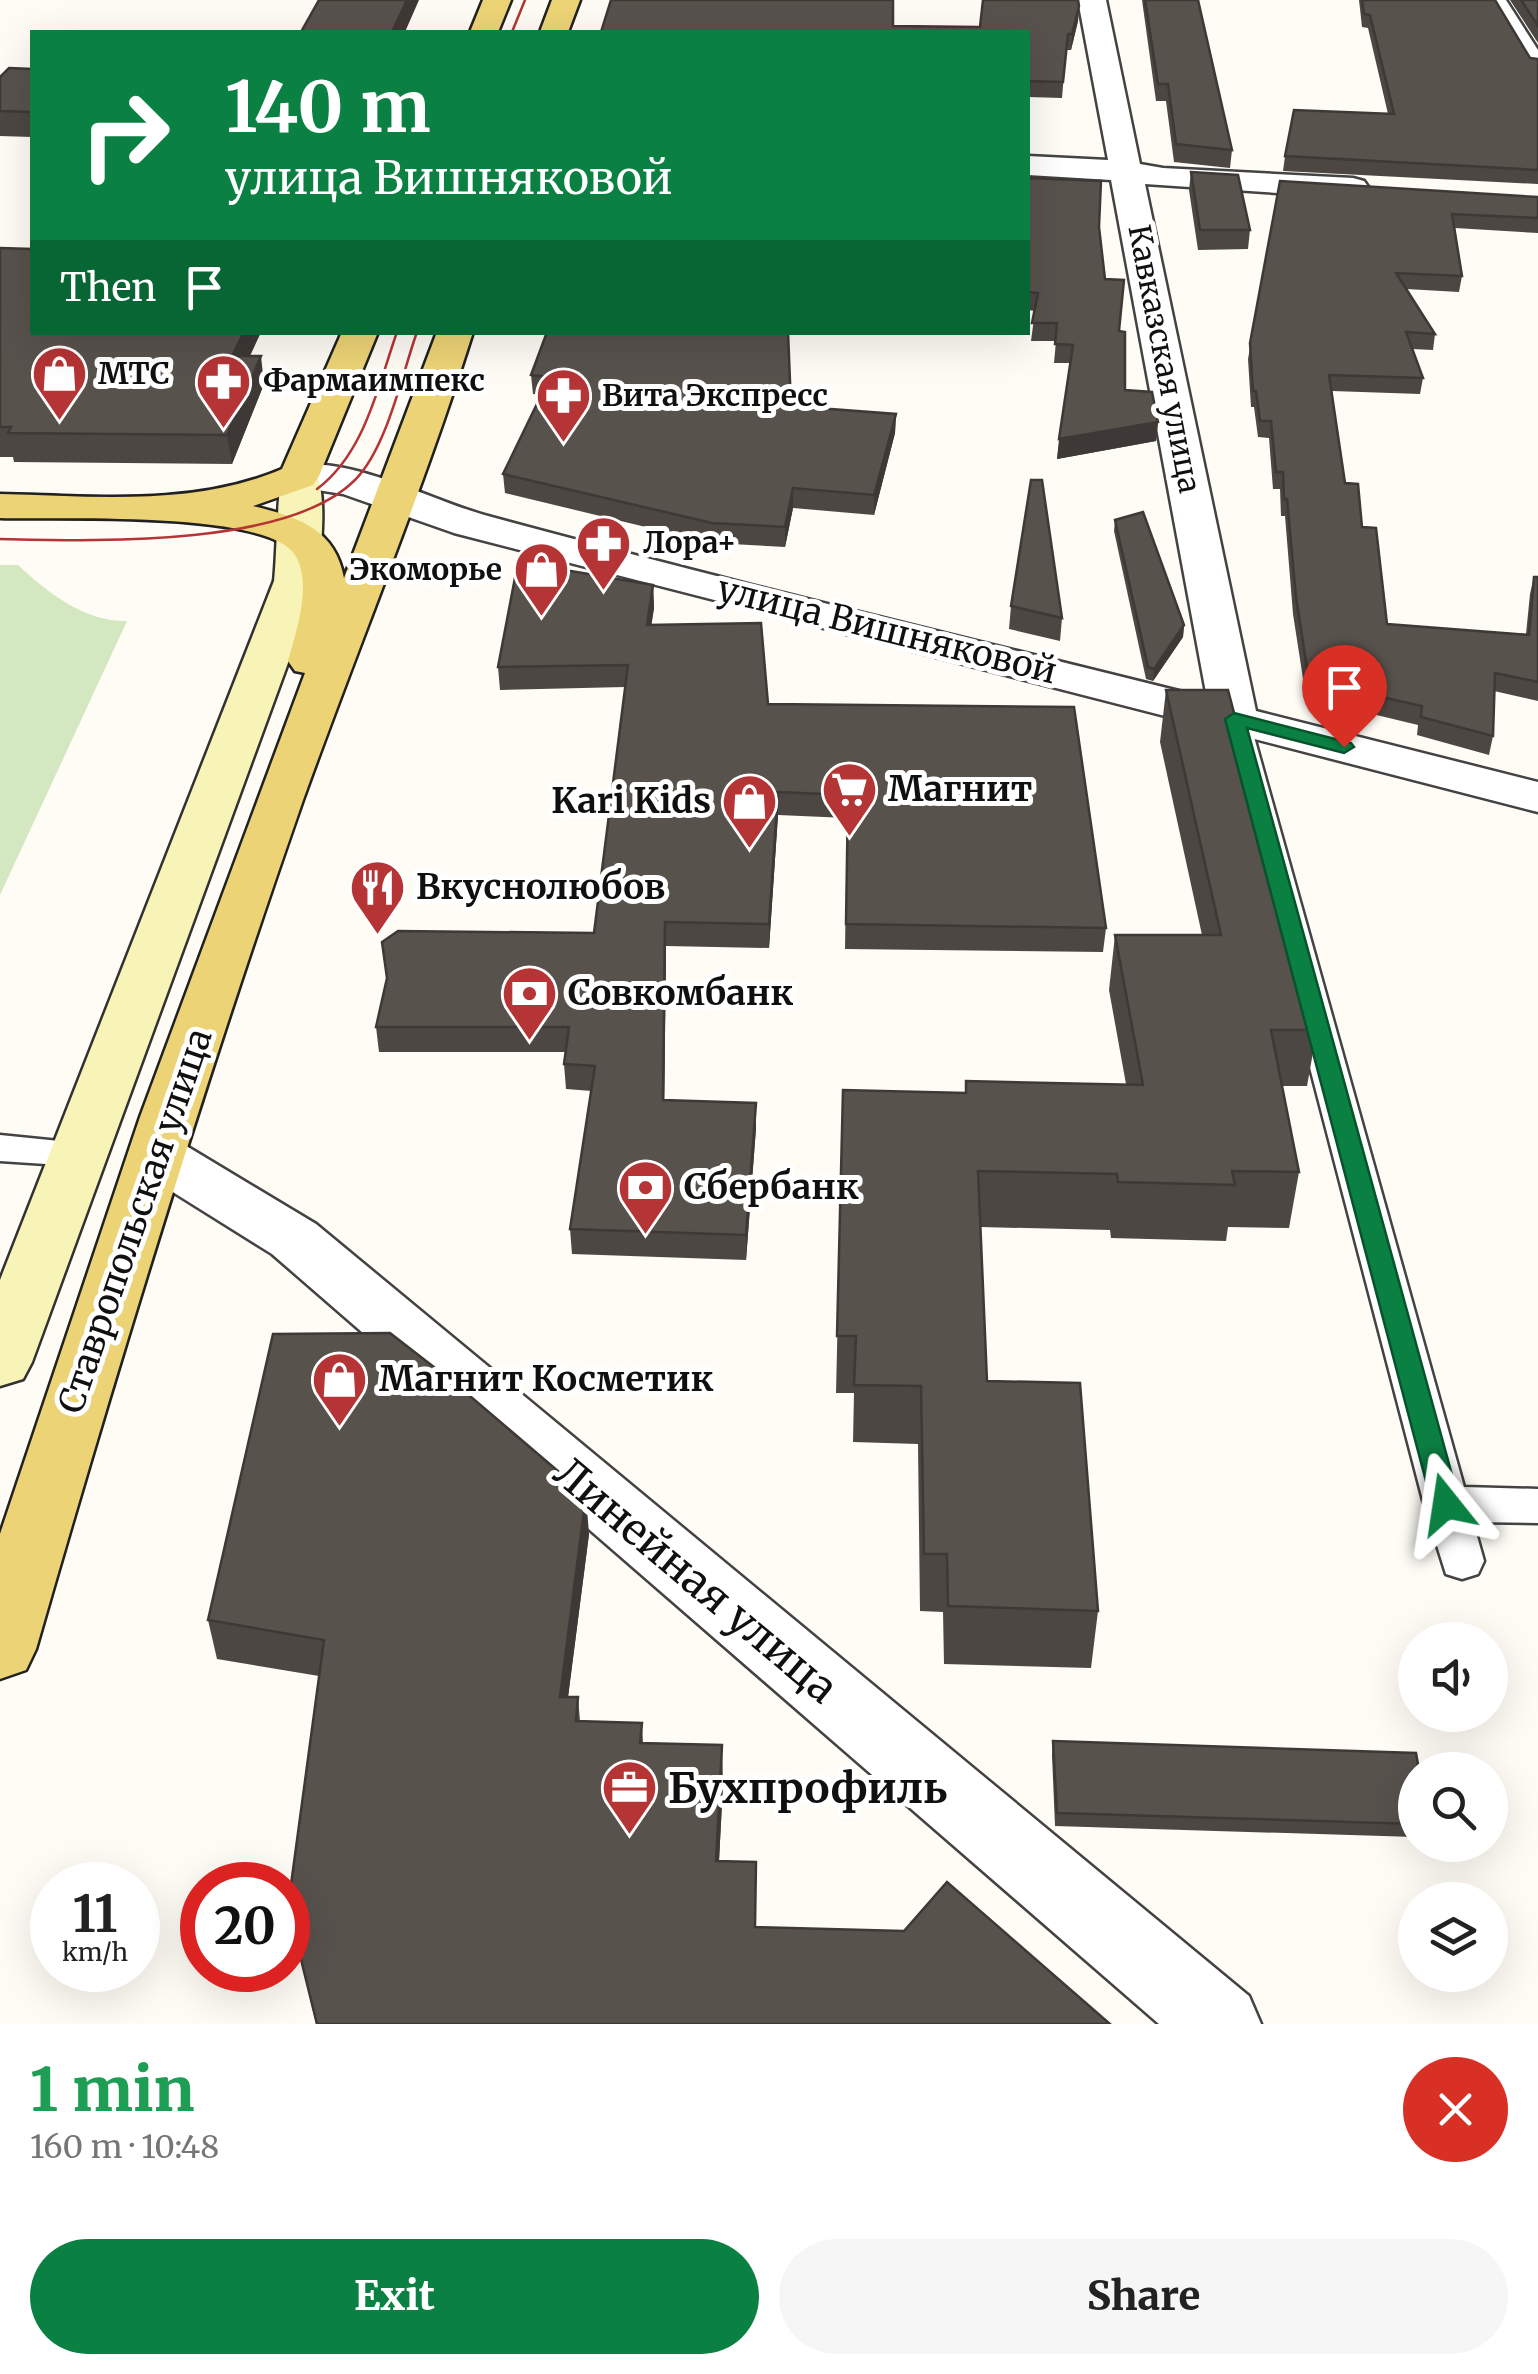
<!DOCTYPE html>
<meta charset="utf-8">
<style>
:root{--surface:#fff;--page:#f6f6f6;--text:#222;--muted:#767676;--accent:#0b8043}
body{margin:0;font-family:Merriweather,serif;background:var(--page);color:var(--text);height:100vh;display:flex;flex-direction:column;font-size:38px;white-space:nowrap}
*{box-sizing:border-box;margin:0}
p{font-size:32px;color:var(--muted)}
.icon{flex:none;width:55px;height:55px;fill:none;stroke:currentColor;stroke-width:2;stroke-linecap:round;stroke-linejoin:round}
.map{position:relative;height:2024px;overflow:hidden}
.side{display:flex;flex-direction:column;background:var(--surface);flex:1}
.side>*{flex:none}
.banner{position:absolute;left:30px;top:30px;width:1000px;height:305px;border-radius:0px;box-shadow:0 10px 40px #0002;background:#0b8043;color:#fff;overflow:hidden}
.tools{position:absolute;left:1398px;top:1622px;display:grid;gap:20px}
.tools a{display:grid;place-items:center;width:110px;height:110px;border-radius:50%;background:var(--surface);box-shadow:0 10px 40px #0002;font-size:50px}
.speed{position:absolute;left:30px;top:1862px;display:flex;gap:20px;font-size:50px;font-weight:700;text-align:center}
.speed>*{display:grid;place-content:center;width:130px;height:130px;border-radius:50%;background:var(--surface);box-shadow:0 10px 40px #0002;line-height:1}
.speed small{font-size:25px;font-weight:400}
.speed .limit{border:15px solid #d22;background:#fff;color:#111}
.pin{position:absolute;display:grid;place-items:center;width:85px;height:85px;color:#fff;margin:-102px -42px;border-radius:50% 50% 50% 0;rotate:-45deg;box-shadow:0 0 10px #0007}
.pin .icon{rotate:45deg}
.me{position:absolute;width:110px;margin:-55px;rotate:345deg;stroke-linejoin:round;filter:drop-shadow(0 0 8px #0008)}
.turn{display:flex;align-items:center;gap:35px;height:210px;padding:0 30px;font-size:45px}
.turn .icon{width:130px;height:130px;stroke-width:2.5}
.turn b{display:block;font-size:70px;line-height:85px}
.then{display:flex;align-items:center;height:95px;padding:0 30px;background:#0003;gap:20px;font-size:38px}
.round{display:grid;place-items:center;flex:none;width:105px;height:105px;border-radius:52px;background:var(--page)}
.summary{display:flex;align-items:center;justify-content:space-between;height:170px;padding:0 30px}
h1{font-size:60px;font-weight:800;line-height:75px;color:#1e9e55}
.cta{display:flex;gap:20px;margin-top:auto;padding:20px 30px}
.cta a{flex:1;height:115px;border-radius:60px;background:var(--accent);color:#fff;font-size:40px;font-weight:800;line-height:115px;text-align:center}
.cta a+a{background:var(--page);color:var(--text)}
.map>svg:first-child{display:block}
.green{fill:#d3e7c0}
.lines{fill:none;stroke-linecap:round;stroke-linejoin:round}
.lane-casing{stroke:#434343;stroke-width:5}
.street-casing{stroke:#434343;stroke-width:5}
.secondary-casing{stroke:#323232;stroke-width:5}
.primary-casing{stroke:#212121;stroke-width:5}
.lane{fill:#fff;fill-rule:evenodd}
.street{fill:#fff;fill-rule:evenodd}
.secondary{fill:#f8f3b6;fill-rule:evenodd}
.primary{fill:#ecd476;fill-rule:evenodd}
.tram{stroke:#b53435;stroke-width:2.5}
.wall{fill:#4c4742}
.shaded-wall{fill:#3e3936}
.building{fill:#58524d;stroke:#3e3936;stroke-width:2.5}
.route{fill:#0b8043;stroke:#07532c;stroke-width:2.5}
.labels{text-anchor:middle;stroke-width:10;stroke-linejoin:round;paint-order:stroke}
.far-street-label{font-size:30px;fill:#101010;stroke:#fff}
.far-poi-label{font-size:30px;font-weight:bold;fill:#101010;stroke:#fff;text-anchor:start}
.street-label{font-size:35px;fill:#101010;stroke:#fff}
.poi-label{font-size:35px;font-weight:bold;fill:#101010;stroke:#fff;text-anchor:start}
.near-street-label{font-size:42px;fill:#101010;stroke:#fff}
.near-poi-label{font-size:42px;font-weight:bold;fill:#101010;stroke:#fff;text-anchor:start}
</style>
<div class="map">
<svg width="1538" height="2024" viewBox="0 0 1538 2024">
<rect width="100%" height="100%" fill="#fefcf5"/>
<path class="green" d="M 0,565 L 18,565 C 48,593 85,622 127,621 L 0,895 Z"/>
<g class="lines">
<defs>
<g id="lane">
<path d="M 1488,0 L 1506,0 L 1538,50 L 1538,71 L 1531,69 Z"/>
<path d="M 1234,710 L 1245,713 L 1249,719 L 1464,1487 L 1538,1489 L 1538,1523 L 1473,1522 L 1484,1561 L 1478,1574 L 1462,1579 L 1446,1574 L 1424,1504 L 1219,719 L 1223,713 Z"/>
<path d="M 0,1135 L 89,1144 L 95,1153 L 89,1162 L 76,1166 L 0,1161 Z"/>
</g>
<g id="street">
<path d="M 1078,0 L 1106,0 L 1140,164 L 1163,168 L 1353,178 L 1364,181 L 1369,188 L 1364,195 L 1353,198 L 1145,184 L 1256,711 L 1538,782 L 1538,812 L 454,533 L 343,494 L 285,485 L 279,476 L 285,467 C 345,452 429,500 488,516 C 727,581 967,638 1207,698 L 1111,180 L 1028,175 L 1028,156 L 1108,160 Z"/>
<path d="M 157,1135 L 178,1141 L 316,1224 L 1249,1996 L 1261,2024 L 1159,2024 L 272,1254 L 136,1169 L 128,1155 L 136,1141 Z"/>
</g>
<path id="secondary" d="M 299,464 L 313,467 C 329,491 320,552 318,581 L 32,1362 L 23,1379 L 0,1386 L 0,1280 L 274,581 C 277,559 277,478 285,467 Z"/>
<g id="primary">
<path d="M 483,0 L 511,0 L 498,32 L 470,32 Z"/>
<path d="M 552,0 L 580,0 L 568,32 L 540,32 Z"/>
<path d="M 342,332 L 378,332 L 319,476 L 313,485 L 253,506 C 297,517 335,528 344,578 L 437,332 L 473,332 C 423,491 359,644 303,800 C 205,1080 118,1364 36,1649 L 26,1670 L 0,1679 L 0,1534 L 140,1117 L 305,673 L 295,671 L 288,661 C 296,631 313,584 295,555 C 268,510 54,520 0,518 L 0,494 C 94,496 194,507 282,469 Z"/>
</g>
</defs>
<use href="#lane" class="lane-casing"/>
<use href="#street" class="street-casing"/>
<use href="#secondary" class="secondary-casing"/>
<use href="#primary" class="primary-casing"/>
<use href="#lane" class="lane"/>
<use href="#street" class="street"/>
<use href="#secondary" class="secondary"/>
<use href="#primary" class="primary"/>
<g class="tram">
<path d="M 512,32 L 525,0"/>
<path d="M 317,489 C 365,453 378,386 397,332"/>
<path d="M 0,539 C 92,541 287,548 355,480 C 387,448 402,374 417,332"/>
</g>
</g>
<g class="wall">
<path d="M 1142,0 L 1198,0 L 1232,150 L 1230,168 L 1174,162 L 1166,101 L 1156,101 Z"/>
<path d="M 1359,0 L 1495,0 L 1530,58 L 1538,59 L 1538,184 L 1283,171 L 1285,156 L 1388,114 L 1368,28 L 1362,27 Z"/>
<path d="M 1510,0 L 1538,0 L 1538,43 Z"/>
<path d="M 1079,6 L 1078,21 L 1071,50 L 1066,50 L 1062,98 L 1028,97 L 893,26 L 980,27 Z"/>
<path d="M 32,69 L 32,137 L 0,136 L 0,77 Z"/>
<path d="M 1191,172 L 1250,230 L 1248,249 L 1198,250 L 1189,190 Z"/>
<path d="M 1028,178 L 1099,227 L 1105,279 L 1119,331 L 1125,390 L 1158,422 L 1156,441 L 1057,459 L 1070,363 L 1054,363 L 1056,341 L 1031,341 L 1035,311 L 1028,310 Z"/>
<path d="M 1280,181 L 1538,197 L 1538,233 L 1455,228 L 1462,276 L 1459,292 L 1406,289 L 1435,334 L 1433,350 L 1412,349 L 1423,378 L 1420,394 L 1332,391 L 1345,483 L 1362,527 L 1387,624 L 1526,634 L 1530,594 L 1534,577 L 1538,577 L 1538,701 L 1494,691 L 1493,736 L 1489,755 L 1417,735 L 1418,725 L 1306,698 L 1293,614 L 1285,516 L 1281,516 L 1280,489 L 1273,489 L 1269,438 L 1258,437 L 1254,407 L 1251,407 L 1248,359 Z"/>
<path d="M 0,248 L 32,332 L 261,332 L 250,356 L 264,384 L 232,464 L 14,462 L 13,457 L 0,457 Z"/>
<path d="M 531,375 L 791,406 L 896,414 L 895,433 L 874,515 L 793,508 L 785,547 L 712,543 L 505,493 L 503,474 L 541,395 L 533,394 Z"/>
<path d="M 1115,520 L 1184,625 L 1183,637 L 1153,681 L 1146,679 L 1114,531 Z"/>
<path d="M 653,585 L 654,608 L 651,625 L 1106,928 L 1103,952 L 845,949 L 847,818 L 778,815 L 769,948 L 666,946 L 664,1100 L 756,1103 L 756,1128 L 746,1260 L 572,1254 L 570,1229 L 592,1091 L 566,1089 L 564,1064 L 566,1052 L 379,1052 L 376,1027 L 594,933 L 625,687 L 500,690 L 498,667 Z"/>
<path d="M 1011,606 L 1062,618 L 1060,641 L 1009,629 Z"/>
<path d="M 1166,690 L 1317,1030 L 1307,1086 L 1282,1086 L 1299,1172 L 1289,1228 L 1228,1227 L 1226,1241 L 1111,1238 L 1110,1230 L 980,1227 L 987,1381 L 1098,1611 L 1091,1668 L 944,1664 L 943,1612 L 920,1611 L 918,1444 L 853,1442 L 854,1393 L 836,1393 L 843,1090 L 965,1093 L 966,1081 L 1126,1084 L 1109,990 L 1115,935 L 1202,935 L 1160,742 Z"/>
<path d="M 589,1534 L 568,1697 L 578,1697 L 580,1721 L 642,1723 L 643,1743 L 723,1784 L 719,1861 L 756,1862 L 756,1927 L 1110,2024 L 316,2024 L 288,1907 L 319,1676 L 217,1659 L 208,1620 Z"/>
<path d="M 1053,1741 L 1415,1770 L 1415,1837 L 1055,1826 L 1052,1755 Z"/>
</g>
<g class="shaded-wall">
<path d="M 407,0 L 419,0 L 405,32 L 392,32 Z"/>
<path d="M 1079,6 L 1078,21 L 1071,50 L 1072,34 Z"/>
<path d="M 244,332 L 261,332 L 236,384 L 232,356 Z"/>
<path d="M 261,356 L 264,384 L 232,464 L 227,435 Z"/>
<path d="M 896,414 L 895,433 L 874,515 L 874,495 Z"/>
<path d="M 1158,422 L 1156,441 L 1057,459 L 1059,439 Z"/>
<path d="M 793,488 L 793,508 L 785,547 L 785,527 Z"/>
<path d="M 653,585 L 654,608 L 648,648 L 647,625 Z"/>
<path d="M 1184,625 L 1183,637 L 1153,681 L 1154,669 Z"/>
<path d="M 778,792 L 778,815 L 769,948 L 769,924 Z"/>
<path d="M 665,922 L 666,946 L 664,1125 L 663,1100 Z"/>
<path d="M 756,1103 L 756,1128 L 746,1260 L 746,1235 Z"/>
<path d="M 586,1495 L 589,1534 L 563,1736 L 560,1697 Z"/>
<path d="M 722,1745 L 723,1784 L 717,1899 L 716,1861 Z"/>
</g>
<g class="building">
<path d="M 319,0 L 407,0 L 392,32 L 301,32 Z"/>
<path d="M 611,0 L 893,0 L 893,26 L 980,27 L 983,0 L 1078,0 L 1079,6 L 1072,34 L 1068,34 L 1063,82 L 1029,81 L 1028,122 L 1028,32 L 601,32 Z"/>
<path d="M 1145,0 L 1198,0 L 1232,150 L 1176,144 L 1168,84 L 1158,84 Z"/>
<path d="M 1362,0 L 1495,0 L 1530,58 L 1538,59 L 1538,170 L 1285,156 L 1294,110 L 1394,114 L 1370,15 L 1364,14 Z"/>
<path d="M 1521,0 L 1538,0 L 1538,26 Z"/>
<path d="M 9,68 L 32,69 L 32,112 L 0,111 L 0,77 Z"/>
<path d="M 1191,172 L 1238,175 L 1250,230 L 1200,230 Z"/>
<path d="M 1028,178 L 1101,181 L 1099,227 L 1105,279 L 1124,280 L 1119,331 L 1125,332 L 1125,390 L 1152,392 L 1158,422 L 1059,439 L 1073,345 L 1055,344 L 1057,323 L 1032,323 L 1038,293 L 1028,292 Z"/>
<path d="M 1280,181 L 1538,197 L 1538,218 L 1452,214 L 1462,276 L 1396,273 L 1435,334 L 1406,332 L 1423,378 L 1329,375 L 1345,483 L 1358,484 L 1362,527 L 1376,528 L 1387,624 L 1529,635 L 1534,577 L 1538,577 L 1538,682 L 1495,673 L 1493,736 L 1421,717 L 1422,706 L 1309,681 L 1296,597 L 1287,499 L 1284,499 L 1283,472 L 1276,472 L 1271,421 L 1260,421 L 1256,391 L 1253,391 L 1250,343 Z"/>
<path d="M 0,248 L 32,249 L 32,332 L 244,332 L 232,356 L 261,356 L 227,435 L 8,433 L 11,427 L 0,427 Z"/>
<path d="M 547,332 L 788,332 L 791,406 L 896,414 L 874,495 L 793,488 L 785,527 L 712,523 L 503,474 L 550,377 L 531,375 Z"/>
<path d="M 1031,480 L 1042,480 L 1062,618 L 1011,606 Z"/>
<path d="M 1143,512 L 1184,625 L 1154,669 L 1148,667 L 1115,520 Z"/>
<path d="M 518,562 L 653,585 L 647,625 L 761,623 L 768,704 L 1074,707 L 1106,928 L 846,924 L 848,795 L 778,792 L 769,924 L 665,922 L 663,1100 L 756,1103 L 746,1235 L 570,1229 L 595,1066 L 564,1064 L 569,1027 L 376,1027 L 387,978 L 382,942 L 398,931 L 594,933 L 628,665 L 498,667 Z"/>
<path d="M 1166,690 L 1228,690 L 1317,1030 L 1271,1030 L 1299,1172 L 1232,1171 L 1235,1185 L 1118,1182 L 1117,1174 L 978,1171 L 987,1381 L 1080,1383 L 1098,1611 L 948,1606 L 947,1554 L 924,1554 L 921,1386 L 854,1385 L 856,1336 L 837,1336 L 843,1090 L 966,1093 L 966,1081 L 1143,1085 L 1115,935 L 1221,935 Z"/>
<path d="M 390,1333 L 457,1385 L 586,1495 L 560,1697 L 578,1697 L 576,1721 L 642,1723 L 640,1743 L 722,1745 L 716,1861 L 756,1862 L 755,1927 L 904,1931 L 947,1882 L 1110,2024 L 317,2024 L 288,1907 L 324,1640 L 208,1620 L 273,1334 Z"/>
<path d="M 1053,1741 L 1416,1753 L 1419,1770 L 1415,1770 L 1415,1824 L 1057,1813 Z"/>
</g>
<path class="route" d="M 1234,713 L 1351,743 L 1354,747 L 1344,753 L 1247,728 L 1460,1504 L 1456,1511 L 1446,1515 L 1436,1511 L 1432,1504 L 1225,719 Z"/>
<defs>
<symbol id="shop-pin" viewBox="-11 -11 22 30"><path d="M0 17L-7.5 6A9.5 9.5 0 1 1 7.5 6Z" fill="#b53435" stroke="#fff"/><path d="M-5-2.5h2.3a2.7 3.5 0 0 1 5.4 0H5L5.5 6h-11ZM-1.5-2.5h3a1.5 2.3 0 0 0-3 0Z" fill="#fff"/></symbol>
<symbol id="pharmacy-pin" viewBox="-11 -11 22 30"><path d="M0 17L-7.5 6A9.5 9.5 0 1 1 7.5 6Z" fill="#b53435" stroke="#fff"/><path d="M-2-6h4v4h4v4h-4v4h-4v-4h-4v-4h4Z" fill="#fff"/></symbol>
<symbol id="supermarket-pin" viewBox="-11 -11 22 30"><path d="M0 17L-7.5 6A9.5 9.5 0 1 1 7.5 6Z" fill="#b53435" stroke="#fff"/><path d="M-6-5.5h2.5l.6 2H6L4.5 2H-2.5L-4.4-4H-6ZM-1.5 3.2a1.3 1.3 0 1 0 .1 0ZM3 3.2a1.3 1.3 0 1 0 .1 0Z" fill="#fff"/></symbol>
<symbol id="restaurant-pin" viewBox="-11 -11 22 30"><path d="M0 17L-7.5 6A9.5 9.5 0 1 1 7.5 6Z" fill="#b53435" stroke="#fff"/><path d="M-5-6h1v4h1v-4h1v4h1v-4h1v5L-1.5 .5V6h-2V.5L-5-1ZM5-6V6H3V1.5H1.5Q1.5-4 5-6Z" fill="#fff"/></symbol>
<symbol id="bank-pin" viewBox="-11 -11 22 30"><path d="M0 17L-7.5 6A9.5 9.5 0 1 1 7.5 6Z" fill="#b53435" stroke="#fff"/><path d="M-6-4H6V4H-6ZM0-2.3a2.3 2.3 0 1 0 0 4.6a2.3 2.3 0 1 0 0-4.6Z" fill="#fff"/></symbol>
<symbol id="office-pin" viewBox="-11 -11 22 30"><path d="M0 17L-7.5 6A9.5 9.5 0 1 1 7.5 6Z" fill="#b53435" stroke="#fff"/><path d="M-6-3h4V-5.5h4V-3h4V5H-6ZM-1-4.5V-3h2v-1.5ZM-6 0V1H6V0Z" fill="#fff"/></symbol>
</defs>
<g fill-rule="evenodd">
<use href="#shop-pin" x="28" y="342" width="63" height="86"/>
<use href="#pharmacy-pin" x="192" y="350" width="63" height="86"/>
<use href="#pharmacy-pin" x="532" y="364" width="63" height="86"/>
<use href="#pharmacy-pin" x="572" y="512" width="63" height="86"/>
<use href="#shop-pin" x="510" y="538" width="63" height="86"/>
<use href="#supermarket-pin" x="818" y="758" width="63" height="86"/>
<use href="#shop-pin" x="718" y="770" width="63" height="86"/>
<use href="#restaurant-pin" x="346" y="856" width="63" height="86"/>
<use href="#bank-pin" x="498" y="962" width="63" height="86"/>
<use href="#bank-pin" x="614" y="1156" width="63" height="86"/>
<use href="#shop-pin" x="308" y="1348" width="63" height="86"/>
<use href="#office-pin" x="598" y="1756" width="63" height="86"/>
</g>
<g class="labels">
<g class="far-street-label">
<text transform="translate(1164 359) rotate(79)" y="10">Кавказская улица</text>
</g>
<g class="far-poi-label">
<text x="98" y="384">МТС</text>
<text x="263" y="391">Фармаимпекс</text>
<text x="602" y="406">Вита Экспресс</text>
<text x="643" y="553">Лора+</text>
<text x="502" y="580" text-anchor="end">Экоморье</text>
</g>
<g class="street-label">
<text transform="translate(887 630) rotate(14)" y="12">улица Вишняковой</text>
<text transform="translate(135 1221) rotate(-71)" y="12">Ставропольская улица</text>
</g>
<g class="poi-label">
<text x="888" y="801">Магнит</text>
<text x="711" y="813" text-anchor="end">Kari Kids</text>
<text x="416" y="899">Вкуснолюбов</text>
<text x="568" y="1005">Совкомбанк</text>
<text x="684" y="1199">Сбербанк</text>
<text x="379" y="1391">Магнит Косметик</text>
</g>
<g class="near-street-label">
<text transform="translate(696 1580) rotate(40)" y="15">Линейная улица</text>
</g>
<g class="near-poi-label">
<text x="668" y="1803">Бухпрофиль</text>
</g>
</g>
</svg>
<div class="tools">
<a><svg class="icon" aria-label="sound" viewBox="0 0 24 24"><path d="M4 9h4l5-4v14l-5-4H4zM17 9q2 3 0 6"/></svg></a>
<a><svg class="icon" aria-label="search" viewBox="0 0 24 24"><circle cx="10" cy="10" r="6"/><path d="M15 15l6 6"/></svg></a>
<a><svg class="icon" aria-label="layers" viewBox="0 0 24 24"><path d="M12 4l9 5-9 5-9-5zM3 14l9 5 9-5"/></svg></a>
</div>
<div class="speed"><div>11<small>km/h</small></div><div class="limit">20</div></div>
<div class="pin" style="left:1344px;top:747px;background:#d93025"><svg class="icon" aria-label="arrive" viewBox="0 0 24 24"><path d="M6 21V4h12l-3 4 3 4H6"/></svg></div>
<svg class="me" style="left:1446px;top:1504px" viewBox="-20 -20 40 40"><path d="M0-17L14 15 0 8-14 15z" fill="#0b8043" stroke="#fff" stroke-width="4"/></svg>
<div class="banner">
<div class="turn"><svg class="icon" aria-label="right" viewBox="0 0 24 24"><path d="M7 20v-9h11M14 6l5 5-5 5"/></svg><div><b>140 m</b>улица Вишняковой</div></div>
<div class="then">Then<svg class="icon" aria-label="arrive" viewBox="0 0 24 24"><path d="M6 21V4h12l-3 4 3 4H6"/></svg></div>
</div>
</div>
<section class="side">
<div class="summary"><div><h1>1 min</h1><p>160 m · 10:48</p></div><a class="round" style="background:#d93025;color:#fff"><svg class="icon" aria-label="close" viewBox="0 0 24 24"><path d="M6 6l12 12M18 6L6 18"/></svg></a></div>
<div class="cta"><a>Exit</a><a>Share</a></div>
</section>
